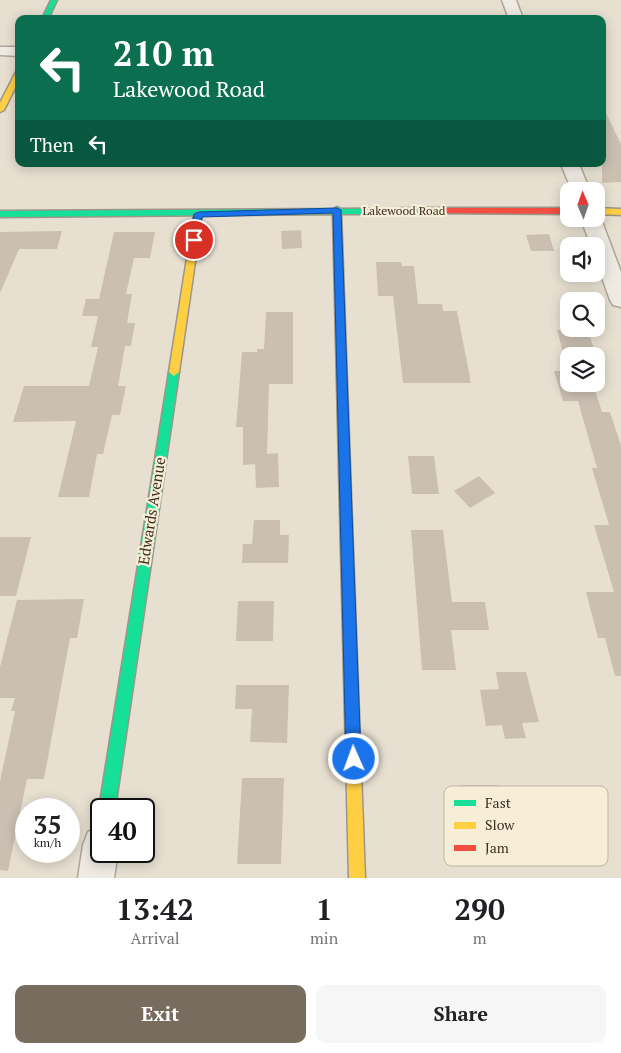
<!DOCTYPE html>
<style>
:root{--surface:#fff;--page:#f6f6f6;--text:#202124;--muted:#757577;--accent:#786c5e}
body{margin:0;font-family:"PT Serif",serif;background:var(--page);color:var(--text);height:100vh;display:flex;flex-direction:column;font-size:19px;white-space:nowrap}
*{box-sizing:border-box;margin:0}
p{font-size:16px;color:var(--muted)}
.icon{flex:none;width:28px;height:28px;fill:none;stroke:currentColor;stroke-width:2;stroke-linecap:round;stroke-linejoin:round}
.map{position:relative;height:878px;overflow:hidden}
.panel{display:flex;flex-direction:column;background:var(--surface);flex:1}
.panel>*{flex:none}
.top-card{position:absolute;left:15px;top:15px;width:591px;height:152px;border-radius:10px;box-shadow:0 2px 12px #0003;background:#0b6e4f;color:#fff;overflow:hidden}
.needle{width:32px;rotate:358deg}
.tools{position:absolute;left:560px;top:182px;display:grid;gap:10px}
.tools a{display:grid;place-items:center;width:45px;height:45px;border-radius:10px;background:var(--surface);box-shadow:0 2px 12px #0003;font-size:25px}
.speed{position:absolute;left:15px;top:798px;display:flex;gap:10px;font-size:25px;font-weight:700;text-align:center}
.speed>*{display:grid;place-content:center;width:65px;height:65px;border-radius:50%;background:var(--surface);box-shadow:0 2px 12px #0003;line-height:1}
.speed small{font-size:12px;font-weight:400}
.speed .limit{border:2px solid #111;border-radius:8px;background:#fff;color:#111}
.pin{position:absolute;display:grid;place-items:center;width:42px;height:42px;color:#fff;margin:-21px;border:2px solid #fff;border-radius:50%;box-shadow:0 1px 5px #0007}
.me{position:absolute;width:55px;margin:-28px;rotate:358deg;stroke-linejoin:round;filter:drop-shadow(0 0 4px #0008)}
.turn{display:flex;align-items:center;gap:18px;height:105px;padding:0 15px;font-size:22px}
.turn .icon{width:65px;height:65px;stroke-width:2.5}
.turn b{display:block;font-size:35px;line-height:42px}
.then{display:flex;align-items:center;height:48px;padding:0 15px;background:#0003;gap:10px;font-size:19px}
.eta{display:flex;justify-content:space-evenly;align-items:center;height:85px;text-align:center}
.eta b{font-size:30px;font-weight:700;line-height:35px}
.button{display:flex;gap:10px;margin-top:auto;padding:10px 15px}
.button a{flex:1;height:58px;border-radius:10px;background:var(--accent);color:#fff;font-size:20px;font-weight:700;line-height:58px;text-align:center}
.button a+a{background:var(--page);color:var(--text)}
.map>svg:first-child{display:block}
.building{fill:#cbbfb2}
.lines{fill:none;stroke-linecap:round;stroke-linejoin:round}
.street-casing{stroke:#ada599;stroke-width:3}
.fast-casing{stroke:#9c958a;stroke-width:3}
.slow-casing{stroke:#9c958a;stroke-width:3}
.jam-casing{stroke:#9c958a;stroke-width:3}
.street{fill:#efebe3;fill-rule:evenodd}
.fast{fill:#16e098;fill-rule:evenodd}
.slow{fill:#ffcf43;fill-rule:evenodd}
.jam{fill:#f24e42;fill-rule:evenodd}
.route{fill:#1a73e8;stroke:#114b97}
.labels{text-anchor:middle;stroke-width:4.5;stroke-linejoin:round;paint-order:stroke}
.far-street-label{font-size:12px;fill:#3d2e20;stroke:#f7eed8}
.street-label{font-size:15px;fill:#3d2e20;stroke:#f7eed8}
.key{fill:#f7eed8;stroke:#bfb4a1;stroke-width:1}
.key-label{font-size:14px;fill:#3d2e20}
</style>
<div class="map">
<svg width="621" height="878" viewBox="0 0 621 878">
<rect width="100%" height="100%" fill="#e7e0d1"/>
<g class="building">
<path d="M 602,105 L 621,144 L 621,182 L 602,183 Z"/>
<path d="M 301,230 L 302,248 L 282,249 L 281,231 Z"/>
<path d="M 62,231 L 57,249 L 19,249 L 0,293 L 0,232 Z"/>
<path d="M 114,232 L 155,232 L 150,258 L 134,258 L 126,294 L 132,294 L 127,323 L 135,323 L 131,346 L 125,346 L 118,386 L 126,386 L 120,415 L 112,415 L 103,454 L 97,454 L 89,497 L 58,497 L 76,421 L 13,422 L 24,386 L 89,386 L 98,347 L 91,347 L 98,316 L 82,316 L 86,299 L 99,299 Z"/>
<path d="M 549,234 L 554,251 L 531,251 L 526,235 Z"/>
<path d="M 376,262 L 401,262 L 402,266 L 414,266 L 418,304 L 442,304 L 443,311 L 457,311 L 471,383 L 403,383 L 393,296 L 378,296 Z"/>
<path d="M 266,312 L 293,312 L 293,384 L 269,384 L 267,454 L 278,453 L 279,487 L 256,488 L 255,464 L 243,465 L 243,427 L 236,427 L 242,352 L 257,352 L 257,349 L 264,349 Z"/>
<path d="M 557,330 L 588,330 L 596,356 L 569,356 L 569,384 L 593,384 L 602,412 L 610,412 L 621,446 L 621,676 L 615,676 L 605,638 L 598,638 L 586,592 L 614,592 L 594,525 L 609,525 L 592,468 L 597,468 L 578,401 L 563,401 L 554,371 L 568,371 Z"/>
<path d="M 408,456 L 434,456 L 439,494 L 412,494 Z"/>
<path d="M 479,476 L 495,493 L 470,508 L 454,491 Z"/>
<path d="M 254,520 L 280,520 L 280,535 L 289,535 L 288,563 L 242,563 L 243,544 L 252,544 Z"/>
<path d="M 411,530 L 443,530 L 452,602 L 485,602 L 489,630 L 451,630 L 456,670 L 422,670 Z"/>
<path d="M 0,537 L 31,537 L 16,596 L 0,596 Z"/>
<path d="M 84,599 L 77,638 L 70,638 L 44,779 L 27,779 L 8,871 L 0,870 L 0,781 L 15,711 L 11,711 L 15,698 L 0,698 L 0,667 L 17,600 Z"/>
<path d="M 238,601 L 274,601 L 273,641 L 236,641 Z"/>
<path d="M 496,672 L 526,672 L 539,722 L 522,723 L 526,738 L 505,739 L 502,725 L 486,726 L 480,690 L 499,689 Z"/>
<path d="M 236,685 L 289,685 L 287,743 L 250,742 L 252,709 L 235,709 Z"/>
<path d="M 242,778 L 284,778 L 281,864 L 237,864 Z"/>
<path d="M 460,785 L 498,785 L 502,817 L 521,817 L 526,849 L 467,848 Z"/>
</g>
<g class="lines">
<defs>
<g id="street">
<path d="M 502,0 L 516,0 L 523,19 L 509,19 Z"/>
<path d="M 0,47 L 19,47 L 19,56 L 0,55 Z"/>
<path d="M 561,164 L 579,164 L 590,191 L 572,191 Z"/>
<path d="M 596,214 L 601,219 L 621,272 L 621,307 L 613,305 L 610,300 L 596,261 L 596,246 L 591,246 L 581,219 L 596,219 Z"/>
<path d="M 101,827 L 101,851 L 118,851 L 114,878 L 78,878 L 83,845 L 88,832 Z"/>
</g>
<g id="fast">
<path d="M 51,0 L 57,0 L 48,19 L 42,19 Z"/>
<path d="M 337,207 L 341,209 L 427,208 L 431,211 L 427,214 L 341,214 L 353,552 L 351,556 L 347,558 L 343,556 L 341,552 L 333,214 L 0,217 L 0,211 L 333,209 Z"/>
<path d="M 174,368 L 179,372 L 115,809 L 101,809 L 101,814 L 99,809 L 169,372 Z"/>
</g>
<g id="slow">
<path d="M 19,70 L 19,80 L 4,110 L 0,112 L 0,103 L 16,72 Z"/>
<path d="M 596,208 L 621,209 L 621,215 L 596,214 Z"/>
<path d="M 198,211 L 202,214 L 179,372 L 174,376 L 169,372 L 194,214 Z"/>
<path d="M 347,546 L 351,548 L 353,552 L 365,878 L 349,878 L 341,552 L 343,548 Z"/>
</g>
<path id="jam" d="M 427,208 L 569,208 L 569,214 L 424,213 L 423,211 Z"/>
</defs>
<use href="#street" class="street-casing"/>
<use href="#fast" class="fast-casing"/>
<use href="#slow" class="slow-casing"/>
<use href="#jam" class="jam-casing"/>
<use href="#street" class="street"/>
<use href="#fast" class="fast"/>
<use href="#slow" class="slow"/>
<use href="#jam" class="jam"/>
</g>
<path class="route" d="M 337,208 L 341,210 L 361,759 L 359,765 L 354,767 L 348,765 L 346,759 L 333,213 L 202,217 L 199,240 L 194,243 L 190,240 L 194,214 L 198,212 Z"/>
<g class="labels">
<g class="far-street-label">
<text x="404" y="215">Lakewood Road</text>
</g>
<g class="street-label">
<text transform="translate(152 511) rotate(-81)" y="5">Edwards Avenue</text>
</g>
</g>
<rect x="444" y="786" width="164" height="80" rx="8" class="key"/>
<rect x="454" y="800" width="22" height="6" fill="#16e098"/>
<rect x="454" y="822" width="22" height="7" fill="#ffcf43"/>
<rect x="454" y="845" width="22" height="6" fill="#f24e42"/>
<g class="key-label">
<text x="485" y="808">Fast</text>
<text x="485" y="830">Slow</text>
<text x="485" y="853">Jam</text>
</g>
</svg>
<div class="tools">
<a><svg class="needle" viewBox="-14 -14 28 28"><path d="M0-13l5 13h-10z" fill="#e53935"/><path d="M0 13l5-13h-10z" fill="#757577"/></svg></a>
<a><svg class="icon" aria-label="sound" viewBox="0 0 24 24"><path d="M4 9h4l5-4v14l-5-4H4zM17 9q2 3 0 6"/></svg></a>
<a><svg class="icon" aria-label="search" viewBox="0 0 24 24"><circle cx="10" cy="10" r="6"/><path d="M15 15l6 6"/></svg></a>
<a><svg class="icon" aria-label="layers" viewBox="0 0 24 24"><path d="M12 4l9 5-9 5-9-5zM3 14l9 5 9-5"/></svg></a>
</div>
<div class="speed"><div>35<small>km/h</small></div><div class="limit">40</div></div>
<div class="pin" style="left:194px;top:240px;background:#d93025"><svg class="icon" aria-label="arrive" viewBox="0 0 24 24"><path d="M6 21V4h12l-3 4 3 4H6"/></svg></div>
<svg class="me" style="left:354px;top:759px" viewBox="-20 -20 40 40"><circle r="17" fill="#1a73e8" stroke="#fff" stroke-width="3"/><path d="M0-11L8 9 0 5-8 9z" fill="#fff"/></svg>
<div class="top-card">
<div class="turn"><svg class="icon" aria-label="left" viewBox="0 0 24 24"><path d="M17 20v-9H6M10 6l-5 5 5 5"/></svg><div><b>210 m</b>Lakewood Road</div></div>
<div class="then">Then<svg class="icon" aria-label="left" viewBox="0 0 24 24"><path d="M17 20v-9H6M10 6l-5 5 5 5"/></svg></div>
</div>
</div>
<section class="panel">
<div class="eta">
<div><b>13:42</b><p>Arrival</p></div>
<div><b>1</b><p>min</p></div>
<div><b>290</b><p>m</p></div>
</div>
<div class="button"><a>Exit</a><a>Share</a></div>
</section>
